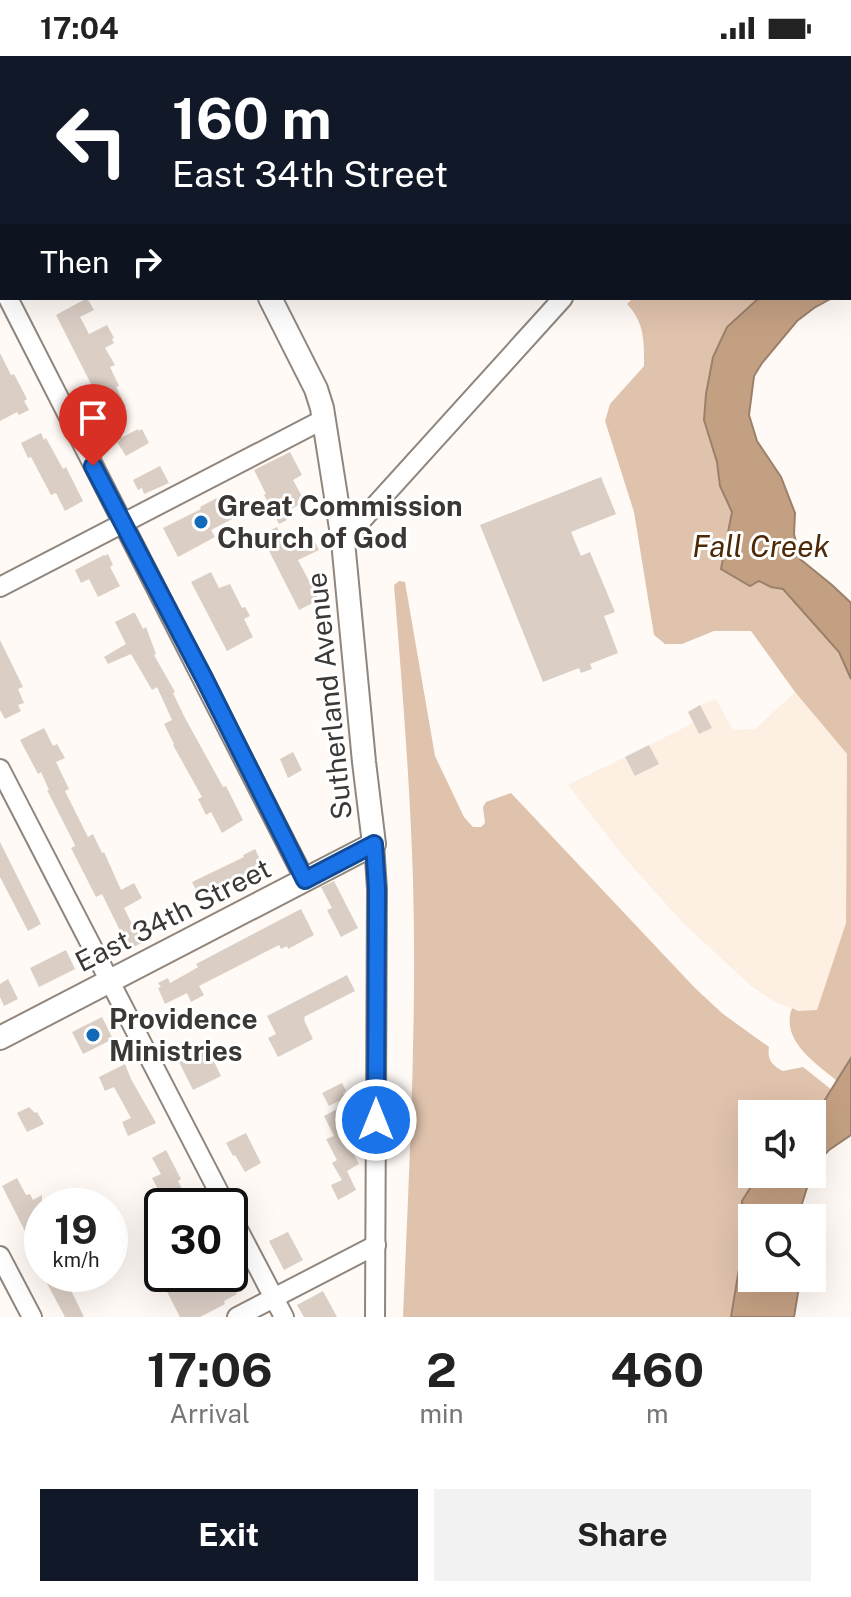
<!DOCTYPE html>
<style>
:root{--surface:#fff;--page:#f2f2f2;--text:#222;--muted:#767676;--accent:#111827}
body{margin:0;font-family:"Public Sans",sans-serif;background:var(--page);color:var(--text);height:100vh;display:flex;flex-direction:column;font-size:30px;white-space:nowrap}
*{box-sizing:border-box;margin:0}
p{font-size:26px;color:var(--muted)}
.icon{flex:none;width:44px;height:44px;fill:none;stroke:currentColor;stroke-width:2;stroke-linecap:round;stroke-linejoin:round}
.map{position:relative;height:1261px;overflow:hidden}
.side{display:flex;flex-direction:column;background:var(--surface);flex:1}
.side>*{flex:none}
.banner{position:absolute;left:0px;top:0px;width:852px;height:244px;box-shadow:0 8px 32px #0002;background:#111827;color:#fff;overflow:hidden}
.controls{position:absolute;left:738px;top:1044px;display:grid;gap:16px}
.controls a{display:grid;place-items:center;width:88px;height:88px;border-radius:0px;background:var(--surface);box-shadow:0 8px 32px #0002;font-size:40px}
.speed{position:absolute;left:24px;top:1132px;display:flex;gap:16px;font-size:40px;font-weight:700;text-align:center}
.speed>*{display:grid;place-content:center;width:104px;height:104px;border-radius:50%;background:var(--surface);box-shadow:0 8px 32px #0002;line-height:1}
.speed small{font-size:20px;font-weight:400}
.speed .limit{border:4px solid #111;border-radius:12px;background:#fff;color:#111}
.pin{position:absolute;display:grid;place-items:center;width:68px;height:68px;color:#fff;margin:-82px -34px;border-radius:50% 50% 50% 0;rotate:-45deg;box-shadow:0 0 8px #0007}
.pin .icon{rotate:45deg}
.me{position:absolute;width:88px;margin:-44px;rotate:0deg;stroke-linejoin:round;filter:drop-shadow(0 0 6px #0008)}
.turn{display:flex;align-items:center;gap:28px;height:168px;padding:0 40px;font-size:36px}
.turn .icon{width:104px;height:104px;stroke-width:2.5}
.turn b{display:block;font-size:56px;line-height:68px}
.then{display:flex;align-items:center;height:76px;padding:0 40px;background:#0003;gap:16px;font-size:30px}
.eta{display:flex;justify-content:space-evenly;align-items:center;height:136px;text-align:center}
.eta b{font-size:48px;font-weight:700;line-height:56px}
.cta{display:flex;gap:16px;margin-top:auto;padding:16px 40px}
.cta a{flex:1;height:92px;border-radius:0px;background:var(--accent);color:#fff;font-size:32px;font-weight:700;line-height:92px;text-align:center}
.cta a+a{background:var(--page);color:var(--text)}
.status{display:flex;justify-content:space-between;align-items:center;height:56px;padding:0 40px;background:var(--surface);direction:ltr}
.status svg{height:22px;fill:currentColor}
.map>svg:first-child{display:block}
.built{fill:#feefe3}
.green{fill:#e0c3ad}
.water{fill:#c4a083;stroke:#9b806b;stroke-width:2}
.building{fill:#dacec5}
.lines{fill:none;stroke-linecap:round;stroke-linejoin:round}
.minor-casing{stroke:#90867d;stroke-width:22}
.major-casing{stroke:#90867d;stroke-width:26}
.minor{stroke:#fff;stroke-width:18}
.major{stroke:#fff;stroke-width:22}
.route-casing{stroke:#114b97;stroke-width:20}
.route{stroke:#1a73e8;stroke-width:14}
.poi-dot{fill:#116ab8;stroke:#fff;stroke-width:3}
.labels{text-anchor:middle;stroke-width:6;stroke-linejoin:round;paint-order:stroke}
.poi-label{font-size:28px;font-weight:bold;fill:#3c3734;stroke:#fff;text-anchor:start}
.street-label{font-size:28px;fill:#3c3734;stroke:#fff}
.water-label{font-size:30px;font-style:italic;fill:#4d2905;stroke:#fff}
</style>
<div class="status"><b>17:04</b><svg viewBox="0 0 49 12"><path d="M0 12V9h3v3zM5 12V6h3v6zM10 12V3h3v9zM15 12V0h3v12zM26 1h20v11H26zM47 4h2v5h-2z"/></svg></div>
<div class="map">
<svg width="851" height="1261" viewBox="0 0 851 1261">
<rect width="100%" height="100%" fill="#fffaf6"/>
<path class="built" d="M 795,636 L 847,698 L 846,867 L 817,955 L 798,955 L 773,945 L 750,929 L 683,867 L 623,800 L 568,729 L 625,701 L 636,720 L 658,708 L 649,689 L 693,667 L 699,678 L 711,672 L 700,649 L 716,643 L 733,674 L 755,673 Z"/>
<g class="green">
<path d="M 796,0 L 851,0 L 850,169 L 850,2 L 794,2 Z"/>
<path d="M 633,242 L 759,242 L 727,271 L 713,301 L 706,338 L 704,364 L 717,406 L 720,430 L 732,456 L 721,513 L 783,533 L 839,596 L 851,623 L 851,1002 L 837,1025 C 816,1007 780,985 792,952 L 798,955 L 817,954 L 846,867 L 847,698 L 795,636 L 751,575 L 714,575 L 682,588 L 665,588 L 654,579 L 634,456 L 605,365 L 610,348 L 644,310 C 644,286 645,267 627,248 Z"/>
<path d="M 399,525 L 405,526 L 435,700 L 464,761 L 473,771 L 481,771 L 485,767 L 483,751 L 486,746 L 511,737 L 695,932 L 723,958 L 769,991 C 767,1004 772,1009 783,1015 L 803,1011 L 832,1034 L 821,1051 L 812,1058 L 752,1058 L 752,1118 L 759,1118 L 742,1145 L 741,1201 L 731,1261 L 403,1261 C 409,1116 417,970 413,825 C 410,727 402,628 394,529 Z"/>
</g>
<g class="water">
<path d="M 759,242 L 832,242 L 814,252 L 797,265 L 762,307 L 754,320 L 749,359 L 757,385 L 781,421 L 795,457 L 794,478 L 800,503 L 832,529 L 851,547 L 851,623 L 839,596 L 783,533 L 771,531 L 759,525 L 750,530 L 721,513 L 732,456 L 720,430 L 717,406 L 704,364 L 706,338 L 713,301 L 727,271 Z"/>
<path d="M 851,1002 L 851,1079 L 829,1094 L 814,1110 L 799,1157 L 799,1162 L 752,1162 L 752,1222 L 797,1222 L 798,1237 L 794,1261 L 731,1261 L 741,1201 L 742,1145 L 759,1118 L 812,1118 L 812,1058 L 821,1050 Z"/>
</g>
<g class="building">
<path d="M 87,242 L 94,254 L 80,261 L 89,278 L 107,269 L 114,282 L 112,283 L 114,287 L 105,292 L 115,309 L 110,311 L 119,330 L 116,331 L 126,351 L 104,363 L 99,354 L 102,353 L 100,348 L 91,328 L 56,259 Z"/>
<path d="M 0,297 L 11,319 L 14,318 L 27,343 L 24,345 L 29,354 L 19,359 L 17,356 L 0,365 Z"/>
<path d="M 138,373 L 139,375 L 142,373 L 149,387 L 126,400 L 117,386 L 120,384 L 119,383 Z"/>
<path d="M 41,377 L 44,384 L 46,382 L 63,413 L 66,411 L 83,445 L 65,455 L 56,437 L 51,439 L 31,401 L 28,402 L 21,387 Z"/>
<path d="M 290,396 L 302,419 L 293,424 L 305,446 L 283,457 L 287,464 L 279,468 L 264,439 L 266,438 L 254,414 Z"/>
<path d="M 160,410 L 169,427 L 144,438 L 142,432 L 138,434 L 133,424 Z"/>
<path d="M 601,421 L 616,458 L 571,476 L 581,500 L 590,496 L 615,556 L 604,560 L 618,597 L 590,608 L 592,613 L 581,617 L 579,612 L 543,626 L 480,469 Z"/>
<path d="M 226,437 L 238,460 L 211,474 L 215,481 L 178,501 L 163,472 L 201,453 L 200,451 Z"/>
<path d="M 277,471 L 286,488 L 310,476 L 319,494 L 298,504 L 319,544 L 299,554 L 261,479 Z"/>
<path d="M 108,498 L 113,509 L 110,511 L 120,530 L 98,541 L 89,523 L 81,527 L 75,514 L 104,499 L 104,500 Z"/>
<path d="M 211,516 L 219,532 L 230,528 L 242,552 L 245,551 L 250,560 L 244,563 L 253,581 L 227,595 L 191,526 Z"/>
<path d="M 133,557 L 135,557 L 143,573 L 146,571 L 156,598 L 154,599 L 175,636 L 173,637 L 184,660 L 223,731 L 226,730 L 243,764 L 222,777 L 211,756 L 206,759 L 198,743 L 202,741 L 173,689 L 174,688 L 164,668 L 172,664 L 157,631 L 152,634 L 131,598 L 108,608 L 104,601 L 126,588 L 115,566 Z"/>
<path d="M 0,584 L 23,631 L 18,633 L 24,647 L 18,649 L 21,655 L 5,663 L 0,654 Z"/>
<path d="M 700,649 L 712,672 L 699,678 L 688,656 Z"/>
<path d="M 44,672 L 53,690 L 57,688 L 65,702 L 56,706 L 69,733 L 65,735 L 88,781 L 93,778 L 102,797 L 104,796 L 121,834 L 134,827 L 142,842 L 124,852 L 136,876 L 139,875 L 144,886 L 129,893 L 102,838 L 96,841 L 71,792 L 75,790 L 74,787 L 47,734 L 49,734 L 41,716 L 38,718 L 20,684 Z"/>
<path d="M 649,689 L 659,708 L 635,720 L 625,701 Z"/>
<path d="M 293,696 L 302,714 L 288,722 L 280,703 Z"/>
<path d="M 0,786 L 41,868 L 28,875 L 0,821 Z"/>
<path d="M 255,793 L 265,814 L 253,820 L 252,818 L 227,831 L 224,827 L 199,840 L 192,826 L 244,801 L 243,799 Z"/>
<path d="M 334,825 L 358,872 L 341,881 L 327,854 L 332,852 L 321,831 Z"/>
<path d="M 301,853 L 314,879 L 288,893 L 287,890 L 281,893 L 279,889 L 199,930 L 204,939 L 191,946 L 187,937 L 165,948 L 158,932 L 161,931 L 158,927 L 168,922 L 170,927 L 195,913 L 198,911 L 196,908 Z"/>
<path d="M 66,894 L 75,913 L 39,931 L 30,912 Z"/>
<path d="M 347,919 L 355,935 L 304,961 L 305,963 L 304,964 L 313,983 L 278,1001 L 268,982 L 276,978 L 267,960 Z"/>
<path d="M 8,923 L 18,943 L 4,950 L 0,941 L 0,928 Z"/>
<path d="M 102,961 L 113,983 L 83,998 L 72,976 Z"/>
<path d="M 207,991 L 221,1020 L 193,1034 L 179,1006 Z"/>
<path d="M 125,1008 L 131,1023 L 156,1067 L 128,1080 L 122,1066 L 131,1062 L 114,1031 L 105,1035 L 99,1021 Z"/>
<path d="M 342,1027 L 346,1035 L 343,1037 L 345,1042 L 329,1050 L 322,1037 Z"/>
<path d="M 29,1051 L 35,1057 L 37,1056 L 44,1068 L 27,1076 L 17,1057 Z"/>
<path d="M 339,1052 L 353,1080 L 351,1081 L 353,1084 L 348,1087 L 359,1108 L 347,1115 L 356,1134 L 338,1144 L 331,1129 L 342,1124 L 332,1107 L 337,1104 L 326,1083 L 334,1080 L 324,1060 Z"/>
<path d="M 246,1077 L 261,1107 L 245,1116 L 235,1099 L 233,1100 L 226,1087 Z"/>
<path d="M 166,1094 L 181,1123 L 178,1125 L 189,1147 L 183,1150 L 172,1150 L 163,1133 L 159,1135 L 152,1122 L 161,1118 L 152,1102 Z"/>
<path d="M 17,1122 L 26,1139 L 30,1138 L 33,1144 L 42,1139 L 42,1217 L 28,1189 L 31,1187 L 2,1130 Z"/>
<path d="M 288,1176 L 303,1204 L 284,1214 L 269,1185 Z"/>
<path d="M 42,1218 L 63,1218 L 84,1261 L 65,1261 Z"/>
<path d="M 178,1218 L 227,1218 L 237,1238 L 224,1245 L 225,1248 L 200,1261 L 180,1261 L 162,1226 Z"/>
<path d="M 323,1235 L 337,1261 L 304,1261 L 297,1249 Z"/>
</g>
<g class="lines">
<defs>
<g id="minor">
<path d="M 517,0 L 518,2"/>
<path d="M 740,0 L 741,2"/>
<path d="M 782,2 L 784,0"/>
<path d="M 8,242 L 305,824"/>
<path d="M 343,485 L 563,242"/>
<path d="M 0,531 L 324,363"/>
<path d="M 0,713 L 226,1150"/>
<path d="M 374,788 L 377,833 L 375,1261"/>
<path d="M 230,1158 L 284,1261"/>
<path d="M 0,1200 L 32,1261"/>
<path d="M 237,1261 L 376,1189"/>
</g>
<g id="major">
<path d="M 146,0 L 147,2"/>
<path d="M 0,982 L 374,788 L 364,706 L 343,485 L 322,352 L 316,333 L 270,242"/>
</g>
</defs>
<use href="#minor" class="minor-casing"/>
<use href="#major" class="major-casing"/>
<use href="#minor" class="minor"/>
<use href="#major" class="major"/>
</g>
<g class="lines">
<defs>
<path id="route" d="M 93,410 L 204,622 L 305,824 L 374,788 L 377,833 L 376,1064"/>
</defs>
<use href="#route" class="route-casing"/>
<use href="#route" class="route"/>
</g>
<g class="poi-dot">
<circle cx="201" cy="466" r="8"/>
<circle cx="93" cy="979" r="8"/>
</g>
<g class="labels">
<g class="poi-label">
<text x="217" y="460">Great Commission<tspan x="217" dy="32">Church of God</tspan></text>
<text x="109" y="973">Providence<tspan x="109" dy="32">Ministries</tspan></text>
</g>
<g class="street-label">
<text transform="translate(329 640) rotate(-96)" y="10">Sutherland Avenue</text>
<text transform="translate(173 859) rotate(-27)" y="10">East 34th Street</text>
</g>
<g class="water-label">
<text x="761" y="501">Fall Creek</text>
</g>
</g>
</svg>
<div class="controls">
<a><svg class="icon" aria-label="sound" viewBox="0 0 24 24"><path d="M4 9h4l5-4v14l-5-4H4zM17 9q2 3 0 6"/></svg></a>
<a><svg class="icon" aria-label="search" viewBox="0 0 24 24"><circle cx="10" cy="10" r="6"/><path d="M15 15l6 6"/></svg></a>
</div>
<div class="speed"><div>19<small>km/h</small></div><div class="limit">30</div></div>
<div class="pin" style="left:93px;top:410px;background:#d93025"><svg class="icon" aria-label="arrive" viewBox="0 0 24 24"><path d="M6 21V4h12l-3 4 3 4H6"/></svg></div>
<svg class="me" style="left:376px;top:1064px" viewBox="-20 -20 40 40"><circle r="17" fill="#1a73e8" stroke="#fff" stroke-width="3"/><path d="M0-11L8 9 0 5-8 9z" fill="#fff"/></svg>
<div class="banner">
<div class="turn"><svg class="icon" aria-label="left" viewBox="0 0 24 24"><path d="M17 20v-9H6M10 6l-5 5 5 5"/></svg><div><b>160 m</b>East 34th Street</div></div>
<div class="then">Then<svg class="icon" aria-label="right" viewBox="0 0 24 24"><path d="M7 20v-9h11M14 6l5 5-5 5"/></svg></div>
</div>
</div>
<section class="side">
<div class="eta">
<div><b>17:06</b><p>Arrival</p></div>
<div><b>2</b><p>min</p></div>
<div><b>460</b><p>m</p></div>
</div>
<div class="cta"><a>Exit</a><a>Share</a></div>
</section>
